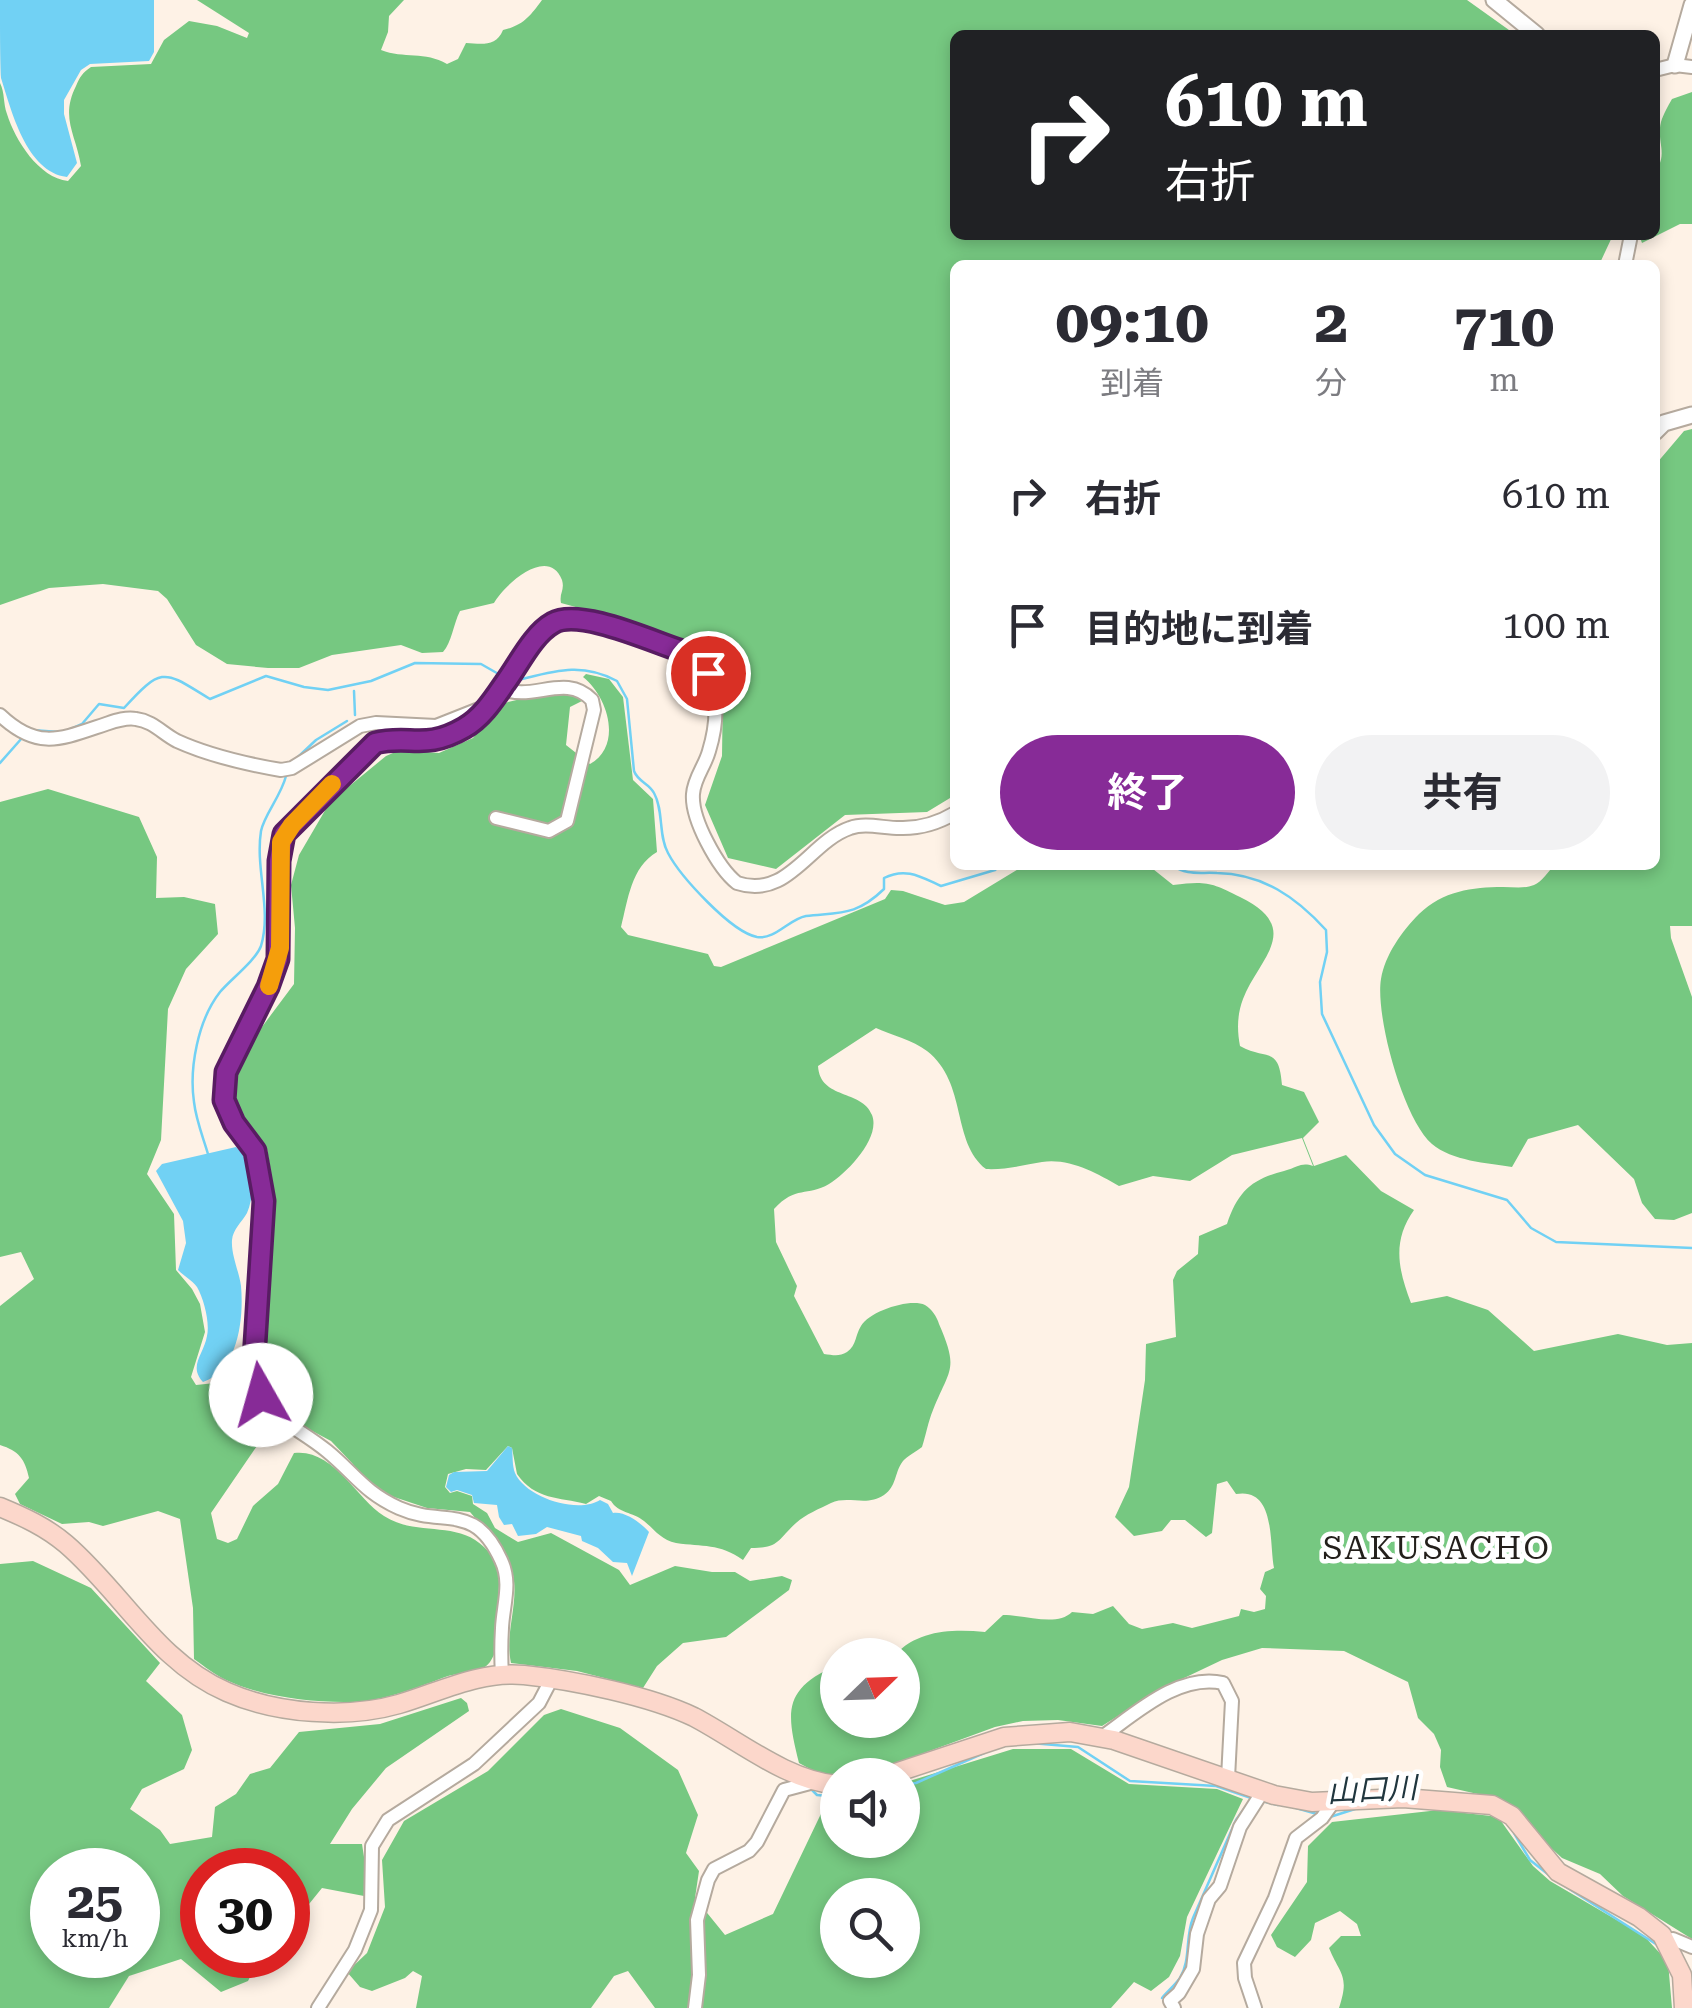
<!DOCTYPE html>
<html lang="ja">
<meta charset="utf-8">
<style>
:root{--surface:#fff;--page:#f2f2f3;--text:#2b2b33;--muted:#7c7c81;--accent:#872b97}
body{margin:0;font-family:"Roboto Serif","Noto Sans JP",serif;background:var(--page);color:var(--text);height:100vh;display:flex;flex-direction:column;font-size:38px;white-space:nowrap}
*{box-sizing:border-box;margin:0}
p{font-size:32px;color:var(--muted)}
.icon{flex:none;width:55px;height:55px;fill:none;stroke:currentColor;stroke-width:2;stroke-linecap:round;stroke-linejoin:round}
.map{position:relative;flex:1;overflow:hidden}
.sheet{position:absolute;left:950px;top:260px;width:710px;height:610px;display:flex;flex-direction:column;background:var(--surface);border-radius:15px;box-shadow:0 5px 15px #0003}
.sheet>*{flex:none}
.top-card{position:absolute;left:950px;top:30px;width:710px;height:210px;border-radius:15px;box-shadow:0 5px 15px #0003;background:#202124;color:#fff;overflow:hidden}
.needle{width:65px;rotate:67deg}
.fabs{position:absolute;left:820px;top:1638px;display:grid;gap:20px}
.fabs a{display:grid;place-items:center;width:100px;height:100px;border-radius:50%;background:var(--surface);box-shadow:0 5px 15px #0003;font-size:50px}
.speed{position:absolute;left:30px;top:1848px;display:flex;gap:20px;font-size:50px;font-weight:700;text-align:center}
.speed>*{display:grid;place-content:center;width:130px;height:130px;border-radius:50%;background:var(--surface);box-shadow:0 5px 15px #0003;line-height:1}
.speed small{font-size:25px;font-weight:400}
.speed .limit{border:15px solid #d22;background:#fff;color:#111}
.pin{position:absolute;display:grid;place-items:center;width:85px;height:85px;color:#fff;margin:-42px;border:5px solid #fff;border-radius:50%;box-shadow:0 2px 10px #0007}
.me{position:absolute;width:110px;margin:-55px;rotate:353deg;stroke-linejoin:round;filter:drop-shadow(0 0 8px #0008)}
.turn{display:flex;align-items:center;gap:35px;height:210px;padding:0 50px;font-size:45px}
.turn .icon{width:130px;height:130px;stroke-width:2.5}
.turn b{display:block;font-size:70px;line-height:85px}
.eta{display:flex;justify-content:space-evenly;align-items:center;height:170px;text-align:center}
.eta b{font-size:60px;font-weight:700;line-height:70px}
.cta{display:flex;gap:20px;margin-top:auto;padding:20px 50px}
.cta a{flex:1;height:115px;border-radius:60px;background:var(--accent);color:#fff;font-size:40px;font-weight:700;line-height:115px;text-align:center}
.cta a+a{background:var(--page);color:var(--text)}
ul{padding:0;list-style:none}
li{display:flex;align-items:center;gap:30px;height:130px;padding:0 50px}
li div{flex:1}
li b{display:block;font-size:38px}
li em{font-style:normal}
.map>svg:first-child{display:block}
.forest{fill:#76c881;fill-rule:evenodd}
.water{fill:#71d1f4}
.lines{fill:none;stroke-linecap:round;stroke-linejoin:round}
.stream{stroke:#71d1f4;stroke-width:2.5}
.minor-casing{stroke:#b5aa9e;stroke-width:16}
.tertiary-casing{stroke:#b5aa9e;stroke-width:19}
.secondary-casing{stroke:#b5aa9e;stroke-width:21}
.minor{stroke:#fff;stroke-width:12}
.tertiary{stroke:#fff;stroke-width:15}
.secondary{stroke:#fcd7cb;stroke-width:18}
.route-casing{stroke:#581c62;stroke-width:25}
.route{stroke:#872b97;stroke-width:18}
.slow{stroke:#f59e0b;stroke-width:18}
.labels{text-anchor:middle;stroke-width:9;stroke-linejoin:round;paint-order:stroke}
.water-label{font-size:30px;font-style:italic;fill:#20363e;stroke:#fff}
.quarter-label{font-size:32px;letter-spacing:2.5px;fill:#231f1b;stroke:#fff}
</style>
<div class="map">
<svg width="1692" height="2008" viewBox="0 0 1692 2008">
<rect width="100%" height="100%" fill="#fef2e6"/>
<g class="forest">
<path d="M 197,0 L 404,0 L 389,16 L 388,32 L 381,50 C 404,59 425,51 447,64 L 458,59 L 466,43 C 482,44 496,47 503,30 C 524,25 530,16 542,0 L 1467,0 L 1516,35 L 955,35 L 955,235 L 1613,235 L 1599,265 L 955,265 L 955,795 L 927,812 L 845,815 L 776,869 L 728,858 L 705,805 L 722,756 L 723,683 L 704,651 L 653,628 L 561,603 C 559,593 565,590 562,580 C 548,545 504,585 494,603 L 460,611 C 453,625 452,642 443,652 L 422,653 L 401,645 L 332,655 L 299,668 L 268,668 L 227,664 L 196,645 L 167,599 L 158,591 L 103,584 L 49,588 L 0,605 L 0,83 C 5,93 3,103 7,114 C 15,140 39,178 68,181 L 81,166 C 76,134 60,118 76,86 C 80,77 82,73 91,67 L 151,64 L 164,40 L 189,21 L 217,26 L 247,38 L 249,33 Z"/>
<path d="M 1692,92 L 1692,224 L 1680,224 L 1642,243 L 1639,235 L 1655,235 L 1655,171 C 1669,155 1656,141 1661,122 C 1663,115 1668,106 1672,99 Z"/>
<path d="M 1692,429 L 1692,926 L 1670,926 L 1671,938 L 1692,997 L 1692,1213 L 1674,1220 L 1655,1219 L 1642,1203 L 1634,1179 L 1578,1125 L 1528,1139 L 1512,1167 C 1487,1163 1452,1161 1432,1144 C 1403,1119 1375,1015 1381,979 C 1385,955 1402,931 1419,914 C 1443,891 1472,887 1503,887 C 1513,887 1524,889 1534,885 C 1542,882 1548,871 1555,865 L 1655,865 L 1655,470 L 1656,464 L 1684,431 Z"/>
<path d="M 586,674 L 609,679 L 623,697 L 633,780 L 653,799 L 657,852 C 631,867 628,900 621,927 L 628,935 L 708,954 L 714,966 L 721,967 L 885,899 L 891,890 L 903,891 L 945,905 L 964,902 L 1025,865 L 1148,865 L 1173,885 C 1205,881 1211,882 1240,897 C 1305,929 1258,959 1243,999 C 1237,1015 1237,1030 1240,1046 C 1267,1061 1279,1045 1282,1085 L 1304,1092 L 1319,1122 L 1303,1138 L 1314,1166 L 1346,1155 L 1381,1191 L 1414,1210 C 1392,1241 1398,1269 1411,1303 L 1447,1296 L 1488,1310 L 1534,1351 L 1618,1334 L 1667,1345 L 1692,1343 L 1692,1939 L 1623,1896 L 1600,1874 L 1562,1858 L 1535,1833 L 1518,1809 L 1495,1798 L 1447,1787 L 1440,1767 L 1441,1750 L 1434,1734 L 1418,1718 L 1408,1682 L 1344,1651 L 1262,1648 L 1222,1660 L 1161,1689 L 1102,1726 L 1058,1720 L 1023,1721 L 995,1727 L 886,1767 L 842,1773 L 821,1775 L 799,1763 C 786,1711 783,1689 837,1665 L 838,1720 L 902,1720 L 902,1655 L 895,1655 C 918,1630 952,1629 985,1632 L 1003,1615 C 1026,1615 1057,1627 1072,1612 L 1093,1614 L 1113,1606 L 1129,1624 L 1142,1629 L 1173,1623 L 1192,1628 L 1239,1616 L 1241,1609 L 1254,1612 L 1265,1609 L 1266,1596 L 1260,1589 L 1265,1572 L 1274,1568 C 1269,1543 1276,1487 1236,1494 L 1227,1481 L 1217,1484 L 1212,1533 L 1206,1537 L 1185,1520 L 1171,1520 L 1162,1531 L 1134,1536 L 1115,1517 L 1129,1487 L 1145,1380 L 1146,1344 L 1176,1337 L 1173,1280 L 1177,1271 L 1198,1254 L 1199,1236 L 1227,1224 C 1238,1191 1252,1179 1284,1171 C 1299,1167 1301,1162 1313,1166 L 1302,1138 L 1232,1155 L 1190,1181 L 1153,1176 L 1119,1186 C 1096,1173 1070,1158 1042,1162 C 1024,1165 1005,1170 986,1169 C 951,1142 968,1083 927,1051 C 913,1040 891,1035 876,1028 L 818,1066 C 820,1100 862,1089 872,1115 C 881,1138 847,1173 829,1184 C 807,1197 796,1185 774,1209 L 776,1242 L 797,1286 L 794,1296 L 824,1354 C 833,1355 839,1357 847,1352 C 857,1345 855,1335 861,1326 C 870,1311 910,1298 925,1305 C 932,1309 937,1317 939,1324 C 959,1370 950,1368 933,1410 C 928,1422 926,1435 922,1447 C 916,1452 907,1456 903,1461 C 894,1473 897,1486 884,1495 C 867,1507 848,1495 831,1503 C 819,1509 806,1514 796,1523 C 777,1540 780,1548 751,1548 L 743,1560 C 719,1543 703,1547 676,1543 C 661,1540 654,1529 644,1521 C 633,1512 618,1513 611,1501 L 599,1496 L 586,1504 C 559,1497 535,1500 517,1474 L 512,1448 L 508,1446 L 486,1470 L 466,1469 L 448,1474 L 445,1487 L 450,1493 L 457,1491 L 472,1496 L 473,1504 L 487,1513 L 495,1528 L 518,1542 L 551,1533 L 619,1570 L 630,1585 L 675,1566 L 712,1572 L 735,1572 L 750,1581 L 782,1576 L 792,1580 L 789,1590 L 726,1637 L 683,1643 L 657,1666 L 643,1688 L 577,1671 L 511,1663 C 505,1635 517,1608 514,1581 C 511,1554 487,1532 470,1512 L 427,1508 L 370,1489 L 352,1463 L 331,1441 L 286,1417 L 273,1399 L 262,1375 L 274,1191 L 267,1149 L 242,1121 L 230,1093 L 250,1043 L 294,984 L 295,928 L 291,885 L 299,855 L 330,802 L 386,756 L 400,750 L 439,753 L 473,738 L 494,709 L 508,702 L 564,689 L 584,700 L 570,707 L 566,745 L 590,764 C 623,745 608,697 583,677 Z"/>
<path d="M 48,789 L 139,817 L 157,857 L 156,898 L 184,897 L 215,904 L 218,934 L 186,969 L 168,1009 L 161,1140 L 147,1174 L 174,1214 L 176,1270 L 192,1289 L 200,1304 L 205,1332 L 191,1377 L 196,1385 L 215,1383 L 236,1355 L 247,1355 L 246,1379 L 262,1429 L 261,1440 L 211,1513 L 217,1539 L 228,1543 L 237,1539 L 253,1506 L 278,1484 L 294,1453 C 333,1448 356,1498 384,1516 C 416,1537 457,1520 484,1547 C 504,1566 499,1585 497,1610 C 495,1627 501,1647 490,1662 C 480,1675 463,1672 448,1676 C 418,1687 385,1701 353,1702 C 313,1703 262,1697 226,1680 C 215,1675 204,1666 194,1659 L 193,1608 L 180,1519 L 158,1511 L 103,1526 L 89,1522 L 62,1524 L 20,1504 L 15,1494 L 29,1478 C 25,1459 19,1451 0,1445 L 0,1306 L 34,1279 L 21,1252 L 0,1257 L 0,802 Z"/>
<path d="M 33,1561 L 91,1588 L 160,1663 L 146,1681 L 182,1715 L 192,1750 L 184,1769 L 142,1789 L 130,1809 L 160,1830 L 170,1844 L 212,1837 L 215,1807 L 236,1794 L 250,1774 L 270,1768 L 299,1732 L 380,1724 L 461,1698 L 467,1703 L 469,1711 L 386,1768 L 352,1809 L 330,1844 L 362,1844 L 366,1870 L 364,1896 L 322,1888 L 288,1930 L 288,1870 L 202,1870 L 202,1955 L 261,1955 L 248,1981 L 221,1992 L 181,1959 L 129,1976 L 109,2008 L 0,2008 L 0,1564 ZM 52,1870 L 138,1870 L 138,1955 L 52,1955 Z"/>
<path d="M 561,1709 L 620,1728 L 678,1770 L 698,1815 L 686,1853 L 699,1871 L 695,1898 L 725,1935 L 773,1914 L 829,1797 L 837,1796 L 838,1840 L 902,1840 L 903,1783 L 1013,1749 L 1071,1749 L 1129,1784 L 1217,1789 L 1243,1799 L 1187,1917 L 1180,1956 L 1169,1977 L 1151,1991 L 1134,1982 L 1111,2008 L 655,2008 L 628,1971 L 614,1976 L 591,2008 L 416,2008 L 422,1976 L 413,1971 L 405,1978 L 372,1991 L 360,1987 L 347,1972 L 367,1953 L 385,1907 L 382,1860 L 404,1821 L 488,1771 L 544,1715 ZM 838,1895 L 902,1895 L 902,1960 L 838,1960 Z"/>
<path d="M 1439,1810 L 1491,1816 L 1501,1821 L 1533,1866 L 1550,1881 L 1644,1936 L 1668,1962 L 1672,2008 L 1339,2008 C 1350,1975 1340,1975 1329,1948 L 1341,1936 L 1361,1936 L 1357,1924 L 1340,1911 L 1315,1923 L 1311,1940 L 1295,1957 L 1277,1947 L 1271,1935 L 1307,1882 L 1308,1846 L 1332,1822 Z"/>
</g>
<g class="water">
<path d="M 0,0 L 154,0 L 154,52 L 149,61 L 90,64 L 81,70 L 64,100 L 64,114 L 77,163 L 67,177 C 26,172 11,109 1,78 C 0,60 0,20 0,0 Z"/>
<path d="M 236,1147 C 253,1162 256,1193 247,1213 C 242,1222 233,1229 232,1240 C 231,1255 239,1271 241,1286 C 244,1319 238,1370 203,1382 C 188,1366 204,1354 207,1336 C 210,1323 204,1299 197,1287 C 192,1280 184,1276 178,1270 L 186,1243 L 183,1221 L 156,1171 L 162,1164 Z"/>
<path d="M 508,1446 L 512,1448 C 513,1456 512,1465 515,1473 C 526,1498 578,1514 600,1500 L 608,1504 L 613,1513 C 625,1511 641,1523 649,1532 L 632,1576 L 627,1563 L 613,1562 L 598,1548 L 582,1541 L 581,1536 L 547,1527 L 536,1534 L 518,1536 L 512,1524 L 504,1525 L 499,1517 L 497,1505 L 474,1503 L 472,1495 L 457,1490 L 451,1492 L 446,1487 L 449,1475 L 454,1472 L 487,1471 Z"/>
</g>
<g class="lines">
<g class="stream">
<path d="M 514,681 C 552,672 580,661 617,681 L 627,699 L 634,771 C 638,782 649,783 654,793 C 664,811 658,835 668,853 C 680,876 731,932 757,937 C 775,940 789,919 806,916 C 841,912 856,916 884,889 L 884,878 C 906,867 921,877 941,886 L 995,870 L 1000,865"/>
<path d="M 354,691 L 355,715"/>
<path d="M 71,729 L 82,724 L 99,704 L 124,708 C 163,665 164,671 210,699 L 266,676 L 304,687 L 328,690 L 371,681 L 415,663 L 481,664 L 502,676"/>
<path d="M 32,730 L 59,732"/>
<path d="M 298,757 L 316,740 L 347,721"/>
<path d="M 0,763 L 22,738"/>
<path d="M 1172,865 C 1187,876 1199,872 1217,873 C 1263,874 1296,897 1326,930 L 1327,952 L 1320,982 L 1322,1014 L 1374,1125 L 1395,1154 L 1425,1175 L 1507,1200 L 1531,1228 L 1556,1242 L 1692,1248"/>
<path d="M 208,1154 C 203,1137 196,1120 194,1102 C 189,1068 198,1020 220,992 C 230,980 256,960 261,946 C 272,909 255,869 261,831 C 264,815 281,796 286,776"/>
<path d="M 1031,1743 L 1078,1747 L 1130,1781 L 1216,1786 L 1254,1799"/>
<path d="M 902,1785 L 916,1783 L 984,1753"/>
<path d="M 812,1790 L 817,1795 L 838,1797"/>
<path d="M 1262,1801 L 1278,1805"/>
<path d="M 1296,1808 L 1317,1814"/>
<path d="M 1330,1817 L 1355,1809"/>
<path d="M 1514,1833 L 1530,1860 L 1554,1879"/>
<path d="M 1560,1883 L 1659,1946"/>
<path d="M 1162,1998 C 1168,1991 1175,1985 1180,1978 C 1191,1960 1185,1937 1193,1918 L 1236,1820 L 1249,1802"/>
</g>
<defs>
<g id="minor">
<path d="M 1655,70 L 1675,65 L 1692,67"/>
<path d="M 1625,265 L 1631,235"/>
<path d="M 0,715 C 38,751 61,739 106,724 C 115,721 126,717 136,719 C 153,721 163,734 177,741 C 210,756 246,764 281,770 L 292,768 L 360,726 L 376,723 L 436,726 L 484,707"/>
<path d="M 496,818 L 549,831 L 567,821 L 594,710 L 592,700 C 565,672 532,703 501,688"/>
<path d="M 502,1675 C 501,1659 501,1644 502,1628 C 503,1605 512,1583 501,1560 C 474,1501 444,1528 399,1508 C 364,1492 355,1474 327,1451 C 289,1420 258,1418 254,1360 C 259,1295 271,1228 259,1163 C 254,1135 223,1120 223,1089 C 224,1047 269,1000 279,956 C 286,924 269,861 284,835 C 296,813 354,761 375,743 C 410,734 426,751 465,728 C 500,707 524,636 555,622 C 564,617 575,619 585,619 L 679,650 C 719,669 721,711 709,751 C 705,766 694,778 693,794 C 691,819 718,868 737,883 C 788,900 809,842 850,828 C 866,822 886,829 903,828 C 921,828 940,822 955,813"/>
<path d="M 1102,1737 C 1136,1713 1179,1673 1223,1683 L 1232,1701 L 1228,1778"/>
<path d="M 1667,1941 L 1673,1939 L 1692,1947"/>
<path d="M 318,2008 L 355,1950 L 371,1910 L 372,1846 L 388,1820 L 474,1764 L 539,1703 L 551,1680"/>
<path d="M 695,2008 L 699,1975 L 697,1920 L 708,1880 L 714,1869 L 749,1851 L 757,1842 L 784,1790 L 814,1782"/>
<path d="M 1174,2008 L 1170,2001 L 1179,1993 L 1193,1969 L 1197,1934 L 1209,1899 L 1220,1886 L 1240,1827 L 1263,1791"/>
<path d="M 1255,2008 L 1245,1978 L 1244,1963 L 1275,1898 L 1296,1838 L 1322,1818 L 1332,1804"/>
</g>
<g id="tertiary">
<path d="M 1494,0 L 1537,35"/>
<path d="M 1675,65 L 1692,5"/>
<path d="M 1655,432 L 1664,423 L 1692,415"/>
</g>
<g id="secondary">
<path d="M 0,1507 C 24,1517 46,1527 66,1544 C 122,1592 157,1662 227,1692 C 277,1714 347,1719 399,1704 C 442,1691 479,1671 524,1675 C 573,1680 650,1696 694,1717 C 738,1740 787,1781 838,1785"/>
<path d="M 889,1775 L 1004,1737 L 1070,1732 L 1114,1740 L 1274,1795 L 1312,1802 L 1403,1798 L 1492,1805 L 1512,1816 L 1558,1872 L 1639,1917 L 1662,1935 L 1682,1975 L 1684,2008"/>
</g>
</defs>
<use href="#minor" class="minor-casing"/>
<use href="#tertiary" class="tertiary-casing"/>
<use href="#secondary" class="secondary-casing"/>
<use href="#minor" class="minor"/>
<use href="#tertiary" class="tertiary"/>
<use href="#secondary" class="secondary"/>
</g>
<g class="lines">
<defs>
<path id="route" d="M 261,1395 L 254,1360 L 264,1201 L 255,1151 L 234,1123 L 224,1100 L 226,1072 L 268,987 L 278,959 L 279,861 L 284,834 L 375,743 C 410,734 424,751 464,728 C 482,718 494,699 505,683 C 519,664 533,634 553,623 C 579,608 651,641 679,650 L 693,656 L 708,673"/>
</defs>
<use href="#route" class="route-casing"/>
<use href="#route" class="route"/>
<path class="slow" d="M 269,986 L 280,948 L 281,842 L 292,825 L 332,784"/>
</g>
<g class="labels">
<g class="water-label">
<text transform="translate(1372 1790) rotate(-3)" y="10">山口川</text>
</g>
<g class="quarter-label">
<text x="1437" y="1559">SAKUSACHO</text>
</g>
</g>
</svg>
<div class="fabs">
<a><svg class="needle" viewBox="-14 -14 28 28"><path d="M0-13l5 13h-10z" fill="#e53935"/><path d="M0 13l5-13h-10z" fill="#7c7c81"/></svg></a>
<a><svg class="icon" aria-label="sound" viewBox="0 0 24 24"><path d="M4 9h4l5-4v14l-5-4H4zM17 9q2 3 0 6"/></svg></a>
<a><svg class="icon" aria-label="search" viewBox="0 0 24 24"><circle cx="10" cy="10" r="6"/><path d="M15 15l6 6"/></svg></a>
</div>
<div class="speed"><div>25<small>km/h</small></div><div class="limit">30</div></div>
<div class="pin" style="left:708px;top:673px;background:#d93025"><svg class="icon" aria-label="arrive" viewBox="0 0 24 24"><path d="M6 21V4h12l-3 4 3 4H6"/></svg></div>
<svg class="me" style="left:261px;top:1395px" viewBox="-20 -20 40 40"><circle r="19" fill="#fff"/><path d="M0-13L10 11 0 6-10 11z" fill="#872b97"/></svg>
<div class="top-card">
<div class="turn"><svg class="icon" aria-label="right" viewBox="0 0 24 24"><path d="M7 20v-9h11M14 6l5 5-5 5"/></svg><div><b>610 m</b>右折</div></div>
</div>
<section class="sheet">
<div class="eta">
<div><b>09:10</b><p>到着</p></div>
<div><b>2</b><p>分</p></div>
<div><b>710</b><p>m</p></div>
</div>
<ul>
<li><svg class="icon" aria-label="right" viewBox="0 0 24 24"><path d="M7 20v-9h11M14 6l5 5-5 5"/></svg><div><b>右折</b></div><em>610 m</em></li>
<li><svg class="icon" aria-label="arrive" viewBox="0 0 24 24"><path d="M6 21V4h12l-3 4 3 4H6"/></svg><div><b>目的地に到着</b></div><em>100 m</em></li>
</ul>
<div class="cta"><a>終了</a><a>共有</a></div>
</section>
</div>
